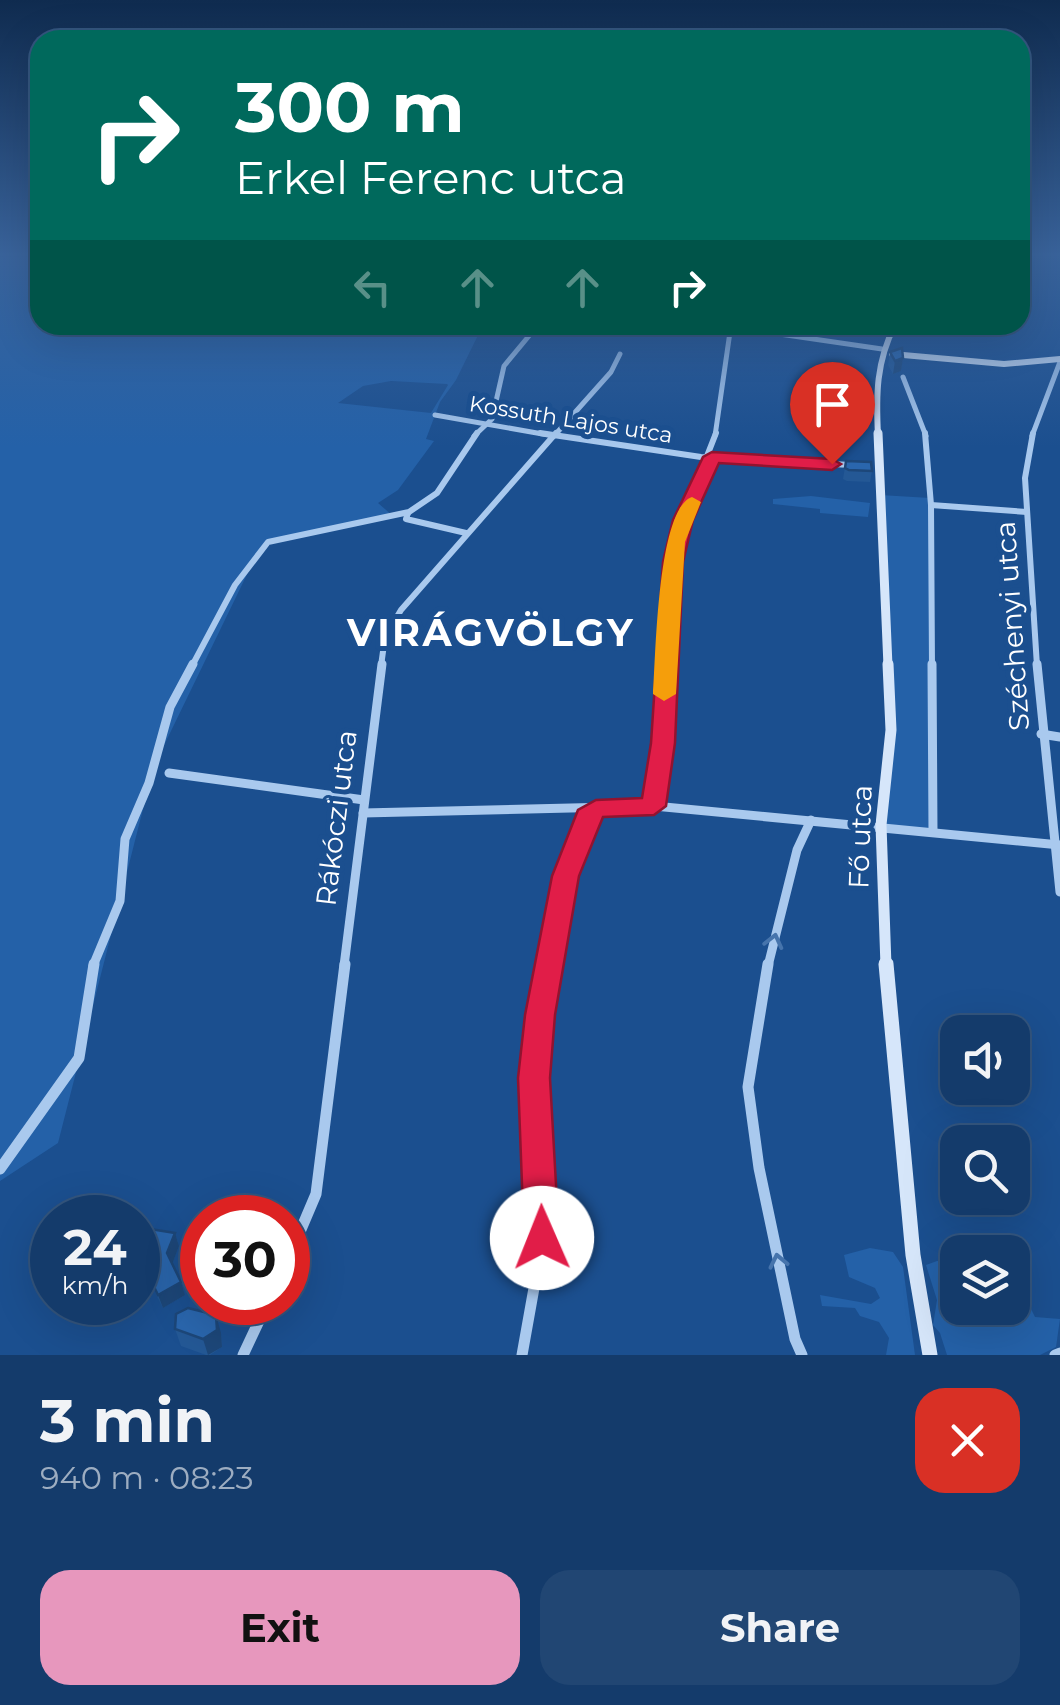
<!DOCTYPE html>
<meta charset="utf-8">
<style>
:root{--surface:#143b6b;--page:#214673;--text:#f1f3f6;--muted:#9dadc1;--line:#33557e;--accent:#e797bd}
body{margin:0;font-family:Montserrat,sans-serif;background:var(--page);color:var(--text);height:100vh;display:flex;flex-direction:column;font-size:38px;white-space:nowrap}
*{box-sizing:border-box;margin:0}
p{font-size:32px;color:var(--muted)}
.icon{flex:none;width:55px;height:55px;fill:none;stroke:currentColor;stroke-width:2;stroke-linecap:round;stroke-linejoin:round}
.map{position:relative;height:1355px;overflow:hidden}
.side{display:flex;flex-direction:column;background:var(--surface);flex:1}
.side>*{flex:none}
.top-card{position:absolute;left:30px;top:30px;width:1000px;height:305px;border-radius:30px;box-shadow:0 10px 40px #0002,0 0 0 2px var(--line);background:#00695c;color:#fff;overflow:hidden}
.tools{position:absolute;left:940px;top:1015px;display:grid;gap:20px}
.tools a{display:grid;place-items:center;width:90px;height:90px;border-radius:20px;background:var(--surface);box-shadow:0 10px 40px #0002,0 0 0 2px var(--line);font-size:50px}
.speed{position:absolute;left:30px;top:1195px;display:flex;gap:20px;font-size:50px;font-weight:700;text-align:center}
.speed>*{display:grid;place-content:center;width:130px;height:130px;border-radius:50%;background:var(--surface);box-shadow:0 10px 40px #0002,0 0 0 2px var(--line);line-height:1}
.speed small{font-size:25px;font-weight:400}
.speed .limit{border:15px solid #d22;background:#fff;color:#111}
.pin{position:absolute;display:grid;place-items:center;width:85px;height:85px;color:#fff;margin:-102px -42px;border-radius:50% 50% 50% 0;rotate:-45deg;box-shadow:0 0 10px #0007}
.pin .icon{rotate:45deg}
.me{position:absolute;width:110px;margin:-55px;rotate:359deg;stroke-linejoin:round;filter:drop-shadow(0 0 8px #0008)}
.turn{display:flex;align-items:center;gap:35px;height:210px;padding:0 40px;font-size:45px}
.turn .icon{width:130px;height:130px;stroke-width:2.5}
.turn b{display:block;font-size:70px;line-height:85px}
.lanes{display:flex;align-items:center;height:95px;padding:0 40px;background:#0003;justify-content:center;gap:50px;direction:ltr}
.lanes .off{opacity:.35}
.round{display:grid;place-items:center;flex:none;width:105px;height:105px;border-radius:30px;background:var(--page)}
.summary{display:flex;align-items:center;justify-content:space-between;height:170px;padding:0 40px}
h1{font-size:60px;font-weight:700;line-height:75px}
.cta{display:flex;gap:20px;margin-top:auto;padding:20px 40px}
.cta a{flex:1;height:115px;border-radius:30px;background:var(--accent);color:#111;font-size:40px;font-weight:700;line-height:115px;text-align:center}
.cta a+a{background:var(--page);color:var(--text)}
.map>svg:first-child{display:block}
.green{fill:#2461a8;fill-rule:evenodd}
.lines{fill:none;stroke-linecap:round;stroke-linejoin:round}
.street-far3{stroke:#a9c9ee;stroke-width:5}
.street-far2{stroke:#a9c9ee;stroke-width:6}
.street-far1{stroke:#a9c9ee;stroke-width:9}
.street{stroke:#a9c9ee;stroke-width:11}
.secondary-far3{stroke:#d6e6fa;stroke-width:6}
.secondary-far2{stroke:#d6e6fa;stroke-width:9}
.secondary-far1{stroke:#d6e6fa;stroke-width:11}
.secondary{stroke:#d6e6fa;stroke-width:15}
.wall{fill:#245895}
.shaded-wall{fill:#1d4779}
.building{fill:#2a66ad;stroke:#1d4779;stroke-width:2.5}
.oneway{stroke:#4674ac}
.route{fill:#e11d48;stroke:#92132f;stroke-width:2.5}
.slow{fill:#f59e0b}
.labels{text-anchor:middle;stroke-width:10;stroke-linejoin:round;paint-order:stroke}
.far-street-label{font-size:22px;fill:#fff;stroke:#1b4f8f}
.street-label{font-size:28px;fill:#fff;stroke:#1b4f8f}
.district-label{font-size:38px;font-weight:bold;letter-spacing:2.5px;fill:#fff;stroke:#1b4f8f}
</style>
<div class="map">
<svg width="1060" height="1355" viewBox="0 0 1060 1355">
<rect width="100%" height="100%" fill="#1b4f8f"/>
<g class="green">
<path d="M 0,257 L 40,257 L 40,325 L 483,325 L 456,380 L 440,402 L 426,439 L 434,441 L 398,490 L 378,503 L 393,516 L 275,539 L 254,560 L 154,766 L 58,1143 L 0,1181 ZM 391,381 L 447,384 L 448,385 L 431,413 L 338,403 L 363,386 Z"/>
<path d="M 880,495 L 930,498 L 933,831 L 881,825 L 891,730 Z"/>
<path d="M 811,496 L 870,503 L 868,517 L 820,513 L 820,509 L 773,504 L 773,499 Z"/>
<path d="M 870,1248 L 893,1252 L 903,1267 L 915,1355 L 886,1355 L 889,1338 L 879,1322 L 860,1316 L 855,1308 L 822,1306 L 820,1295 L 871,1304 L 880,1298 L 875,1288 L 849,1277 L 844,1255 Z"/>
<path d="M 937,1261 L 957,1262 L 957,1283 L 948,1284 L 950,1307 C 970,1310 994,1302 1012,1312 L 1013,1289 L 1021,1289 L 1035,1317 L 1060,1319 L 1056,1347 L 1040,1355 L 947,1355 L 940,1333 L 933,1325 L 937,1300 L 926,1265 Z"/>
</g>
<g class="lines">
<g class="street-far3">
<path d="M 731,327 L 882,349"/>
<path d="M 903,377 L 926,436"/>
<path d="M 435,415 L 554,436"/>
<path d="M 474,436 L 492,419 L 504,366 L 538,325"/>
<path d="M 554,436 L 611,372 L 620,354"/>
<path d="M 715,436 L 731,325"/>
<path d="M 1032,436 L 1060,362"/>
</g>
<g class="street-far2">
<path d="M 540,433 L 701,457 L 851,465"/>
<path d="M 925,433 L 931,505 L 932,666"/>
<path d="M 1033,433 L 1025,478 L 1037,666"/>
<path d="M 707,456 L 716,433"/>
<path d="M 931,505 L 1027,512"/>
<path d="M 408,513 L 406,519 L 466,533"/>
<path d="M 192,666 L 235,585 L 268,542 L 409,512 L 437,493 L 477,433"/>
<path d="M 381,666 L 385,637 L 401,610 L 556,433"/>
<path d="M 668,666 L 675,542 L 712,457"/>
</g>
<g class="street-far1">
<path d="M 932,664 L 933,831"/>
<path d="M 1037,664 L 1060,892"/>
<path d="M 1041,734 L 1060,737"/>
<path d="M 169,773 L 364,800"/>
<path d="M 654,806 L 668,664"/>
<path d="M 363,813 L 654,806 L 1060,845"/>
<path d="M 93,966 L 120,901 L 125,839 L 149,783 L 170,707 L 193,664"/>
<path d="M 344,966 L 382,664"/>
<path d="M 547,966 C 556,913 564,854 596,809"/>
<path d="M 768,966 L 797,850 L 811,820"/>
</g>
<g class="street">
<path d="M 768,964 L 748,1087 L 759,1168 L 795,1339 L 802,1355"/>
<path d="M 0,1169 L 79,1058 L 94,964"/>
<path d="M 288,1260 L 316,1194 L 345,964"/>
<path d="M 243,1355 L 268,1302"/>
<path d="M 522,1355 L 541,1249 L 533,1094 L 547,964"/>
<path d="M 1055,1355 L 1060,1353"/>
</g>
<g class="secondary-far3">
<path d="M 892,354 L 1004,364 L 1060,359"/>
<path d="M 878,436 C 876,395 876,362 895,325"/>
</g>
<path class="secondary-far2" d="M 878,433 L 888,666"/>
<path class="secondary-far1" d="M 886,966 L 881,825 L 891,730 L 888,664"/>
<path class="secondary" d="M 886,964 L 913,1255 L 930,1355"/>
</g>
<g class="wall">
<path d="M 890,352 L 903,358 L 901,371 L 893,374 L 888,365 Z"/>
<path d="M 846,461 L 872,471 L 870,482 L 847,481 L 843,479 Z"/>
<path d="M 138,1227 L 175,1233 L 179,1246 L 172,1264 L 181,1282 L 185,1295 L 163,1308 L 150,1282 L 145,1268 L 146,1260 L 138,1258 Z"/>
<path d="M 175,1329 L 221,1333 L 222,1347 L 210,1355 L 206,1355 L 181,1346 Z"/>
</g>
<g class="shaded-wall">
<path d="M 903,358 L 901,371 L 893,374 L 895,361 Z"/>
<path d="M 175,1233 L 179,1246 L 171,1267 L 167,1253 Z"/>
<path d="M 181,1282 L 185,1295 L 163,1308 L 158,1295 Z"/>
<path d="M 216,1315 L 221,1333 L 222,1347 L 208,1355 L 203,1339 Z"/>
</g>
<g class="building">
<path d="M 902,348 L 903,358 L 895,361 L 890,352 Z"/>
<path d="M 846,461 L 871,462 L 872,471 L 849,470 L 845,468 Z"/>
<path d="M 138,1227 L 175,1233 L 167,1253 L 181,1282 L 158,1295 L 145,1268 L 147,1247 L 138,1246 Z"/>
<path d="M 188,1308 L 216,1315 L 217,1330 L 203,1339 L 175,1329 L 176,1314 Z"/>
</g>
<defs><path id="oneway-chevron" d="M-2-3.5L2.5 0L-2 3.5" fill="none" stroke-width="1.6" stroke-linecap="round" stroke-linejoin="round" transform="scale(2.5)"/></defs>
<g class="oneway">
<use href="#oneway-chevron" transform="translate(774 941) rotate(-76)"/>
<use href="#oneway-chevron" transform="translate(778 1261) rotate(-102)"/>
</g>
<linearGradient id="sky" x2="0" y2="1"><stop stop-color="#0f2b4f"/><stop offset="0.57" stop-color="#39639b"/><stop offset="1" stop-color="#39639b" stop-opacity="0"/></linearGradient>
<rect width="1060" height="447" fill="url(#sky)"/>
<path class="route" d="M 712,452 L 832,459 L 841,464 L 832,470 L 719,463 L 693,520 L 683,562 L 675,743 L 666,806 L 654,815 L 603,817 L 579,876 L 555,1015 L 550,1078 L 559,1238 L 554,1249 L 542,1254 L 529,1249 L 524,1238 L 518,1078 L 525,1015 L 552,876 L 578,810 L 596,800 L 642,798 L 651,743 L 663,562 L 673,520 L 703,457 Z"/>
<path class="slow" d="M 692,497 L 701,502 L 685,542 L 676,694 L 664,701 L 653,694 C 656,657 657,509 692,497 Z"/>
<g class="labels">
<g class="far-street-label">
<text transform="translate(571 419) rotate(9)" y="8">Kossuth Lajos utca</text>
</g>
<g class="street-label">
<text transform="translate(1012 626) rotate(-94)" y="10">Széchenyi utca</text>
<text transform="translate(336 818) rotate(-83)" y="10">Rákóczi utca</text>
<text transform="translate(860 837) rotate(-88)" y="10">Fő utca</text>
</g>
<g class="district-label">
<text x="491" y="646">VIRÁGVÖLGY</text>
</g>
</g>
</svg>
<div class="tools">
<a><svg class="icon" aria-label="sound" viewBox="0 0 24 24"><path d="M4 9h4l5-4v14l-5-4H4zM17 9q2 3 0 6"/></svg></a>
<a><svg class="icon" aria-label="search" viewBox="0 0 24 24"><circle cx="10" cy="10" r="6"/><path d="M15 15l6 6"/></svg></a>
<a><svg class="icon" aria-label="layers" viewBox="0 0 24 24"><path d="M12 4l9 5-9 5-9-5zM3 14l9 5 9-5"/></svg></a>
</div>
<div class="speed"><div>24<small>km/h</small></div><div class="limit">30</div></div>
<div class="pin" style="left:832px;top:464px;background:#d93025"><svg class="icon" aria-label="arrive" viewBox="0 0 24 24"><path d="M6 21V4h12l-3 4 3 4H6"/></svg></div>
<svg class="me" style="left:542px;top:1238px" viewBox="-20 -20 40 40"><circle r="19" fill="#fff"/><path d="M0-13L10 11 0 6-10 11z" fill="#e11d48"/></svg>
<div class="top-card">
<div class="turn"><svg class="icon" aria-label="right" viewBox="0 0 24 24"><path d="M7 20v-9h11M14 6l5 5-5 5"/></svg><div><b>300 m</b>Erkel Ferenc utca</div></div>
<div class="lanes"><svg class="icon off" aria-label="left" viewBox="0 0 24 24"><path d="M17 20v-9H6M10 6l-5 5 5 5"/></svg><svg class="icon off" aria-label="ahead" viewBox="0 0 24 24"><path d="M12 20V5M6 11l6-6 6 6"/></svg><svg class="icon off" aria-label="ahead" viewBox="0 0 24 24"><path d="M12 20V5M6 11l6-6 6 6"/></svg><svg class="icon" aria-label="right" viewBox="0 0 24 24"><path d="M7 20v-9h11M14 6l5 5-5 5"/></svg></div>
</div>
</div>
<section class="side">
<div class="summary"><div><h1>3 min</h1><p>940 m · 08:23</p></div><a class="round" style="background:#d93025;color:#fff"><svg class="icon" aria-label="close" viewBox="0 0 24 24"><path d="M6 6l12 12M18 6L6 18"/></svg></a></div>
<div class="cta"><a>Exit</a><a>Share</a></div>
</section>
